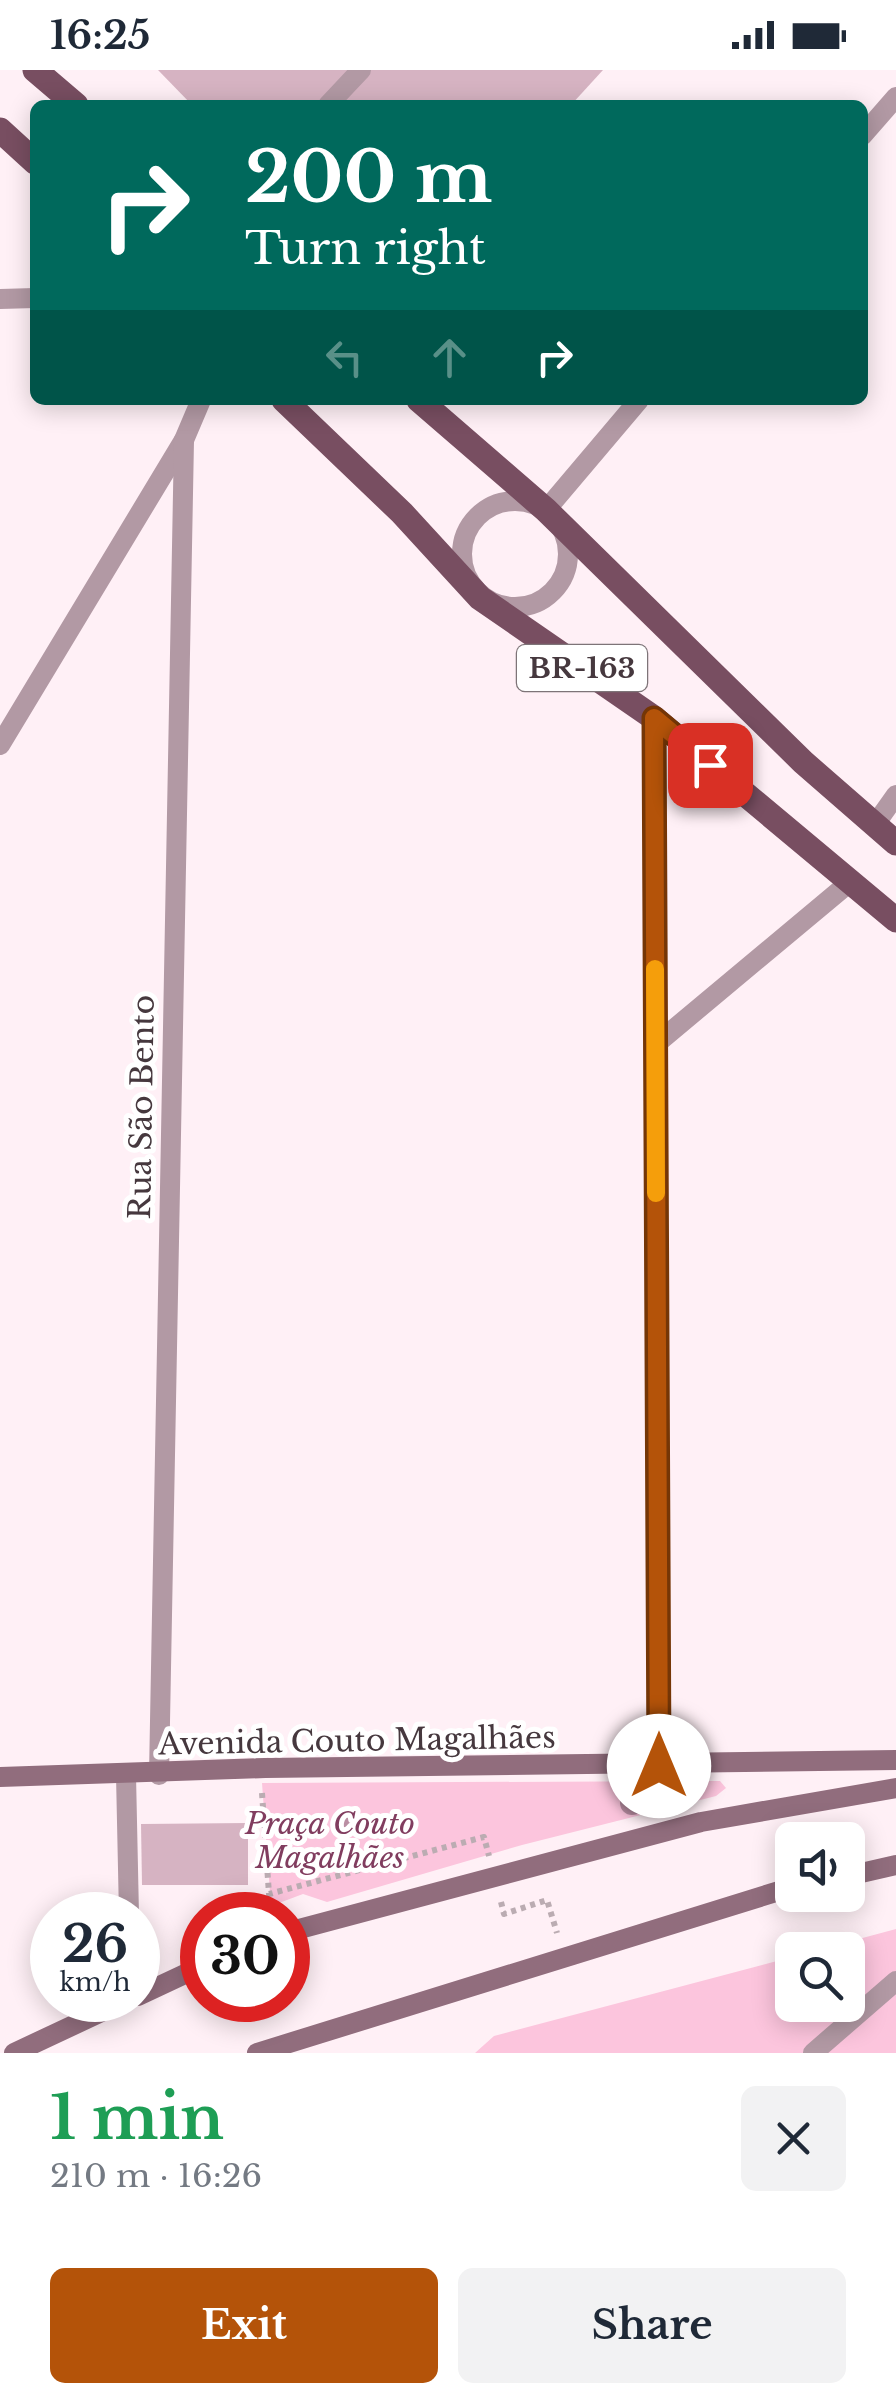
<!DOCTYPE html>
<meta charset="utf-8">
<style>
:root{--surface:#fff;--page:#f2f2f3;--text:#1f2937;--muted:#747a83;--accent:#b45309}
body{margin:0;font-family:"Libre Baskerville",serif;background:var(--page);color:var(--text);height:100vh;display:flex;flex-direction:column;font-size:38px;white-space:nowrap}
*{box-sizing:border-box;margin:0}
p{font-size:32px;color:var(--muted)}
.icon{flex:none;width:55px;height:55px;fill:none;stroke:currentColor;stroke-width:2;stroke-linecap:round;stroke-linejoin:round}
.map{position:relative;height:1983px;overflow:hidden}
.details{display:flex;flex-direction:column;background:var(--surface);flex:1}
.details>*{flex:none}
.guide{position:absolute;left:30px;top:30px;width:838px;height:305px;border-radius:15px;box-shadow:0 5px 25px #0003;background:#00695c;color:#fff;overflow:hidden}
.buttons{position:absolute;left:775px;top:1752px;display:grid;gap:20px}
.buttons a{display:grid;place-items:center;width:90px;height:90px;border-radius:15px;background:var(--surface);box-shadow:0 5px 25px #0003;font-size:50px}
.speed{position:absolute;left:30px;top:1822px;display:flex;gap:20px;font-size:50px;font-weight:700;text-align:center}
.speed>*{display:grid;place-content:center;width:130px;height:130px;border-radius:50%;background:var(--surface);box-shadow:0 5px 25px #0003;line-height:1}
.speed small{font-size:25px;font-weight:400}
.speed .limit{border:15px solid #d22;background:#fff;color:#111}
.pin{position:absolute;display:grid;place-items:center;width:85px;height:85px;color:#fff;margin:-42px;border-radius:20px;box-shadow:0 5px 15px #0006}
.me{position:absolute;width:110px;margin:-55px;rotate:0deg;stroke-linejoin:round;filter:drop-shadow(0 0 8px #0008)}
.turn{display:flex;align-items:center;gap:35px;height:210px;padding:0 50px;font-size:45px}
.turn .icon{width:130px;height:130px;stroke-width:2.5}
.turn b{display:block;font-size:70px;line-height:85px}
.lanes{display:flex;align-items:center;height:95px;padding:0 50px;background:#0003;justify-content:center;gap:50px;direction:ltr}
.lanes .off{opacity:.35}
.round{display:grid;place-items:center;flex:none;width:105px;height:105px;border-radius:15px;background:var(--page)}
.summary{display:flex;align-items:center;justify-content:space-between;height:170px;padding:0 50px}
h1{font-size:60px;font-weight:700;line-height:75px;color:#1e9e55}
.button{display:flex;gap:20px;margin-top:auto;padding:20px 50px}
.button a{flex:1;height:115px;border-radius:15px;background:var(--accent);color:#fff;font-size:40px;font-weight:700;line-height:115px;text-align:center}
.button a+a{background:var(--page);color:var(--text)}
.status{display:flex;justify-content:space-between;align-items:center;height:70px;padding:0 50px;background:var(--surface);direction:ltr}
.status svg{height:28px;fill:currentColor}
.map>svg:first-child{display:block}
.green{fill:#fcc5dd}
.building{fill:#d6b3c2}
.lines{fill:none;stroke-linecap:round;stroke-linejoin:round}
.path{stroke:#bbacb2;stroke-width:6;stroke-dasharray:5 5;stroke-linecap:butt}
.lane{stroke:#b299a4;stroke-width:20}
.street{stroke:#b299a4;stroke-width:20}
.secondary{stroke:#916d7d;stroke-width:20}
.primary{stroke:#784e61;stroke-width:25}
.tree{fill:#ba8ea3}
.route-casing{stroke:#753606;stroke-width:25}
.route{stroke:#b45309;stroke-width:18}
.slow{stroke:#f59e0b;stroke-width:18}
.labels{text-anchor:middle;stroke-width:10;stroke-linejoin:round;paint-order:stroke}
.shield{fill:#fff;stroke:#7e7478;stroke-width:2.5}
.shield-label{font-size:28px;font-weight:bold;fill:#46383e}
.street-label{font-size:30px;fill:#46383e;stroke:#fff}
.park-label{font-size:30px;font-style:italic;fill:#813d5f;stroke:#fff}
</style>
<div class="status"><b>16:25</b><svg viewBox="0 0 49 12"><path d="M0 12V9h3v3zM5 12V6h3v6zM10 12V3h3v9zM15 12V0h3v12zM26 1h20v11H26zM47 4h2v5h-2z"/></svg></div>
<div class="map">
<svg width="896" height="1983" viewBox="0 0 896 1983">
<rect width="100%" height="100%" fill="#fff0f6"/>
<g class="green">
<path d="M 702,1711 L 720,1711 L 726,1718 L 716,1726 L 522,1775 L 327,1832 L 303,1824 L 271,1836 L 262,1713 Z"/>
<path d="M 896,1859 L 896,1983 L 475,1983 L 494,1966 L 792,1887 L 792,1935 L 848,1935 L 848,1880 L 818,1880 Z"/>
</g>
<g class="building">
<path d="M 158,0 L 603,0 L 571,35 L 192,35 Z"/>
<path d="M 248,1753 L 248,1815 L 142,1815 L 141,1754 Z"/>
</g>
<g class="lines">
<g class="path">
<path d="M 262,1723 L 269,1824 L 484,1767 L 489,1786"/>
<path d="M 501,1832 L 504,1844 L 547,1830 L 557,1863"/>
</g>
<g class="lane">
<path d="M 328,35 L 361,0"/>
<path d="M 874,756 L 896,725"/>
<path d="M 656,974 L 850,812"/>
<path d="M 126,1705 L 129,1845"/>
<path d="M 813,1983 L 896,1911"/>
</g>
<g class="street">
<path d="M 862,66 L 896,27"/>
<path d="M 0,229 L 35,228"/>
<circle cx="515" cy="484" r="53"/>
<path d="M 546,440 L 639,330"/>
<path d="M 654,648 L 659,1696"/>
<path d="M 0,675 L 184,370 L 201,330"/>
<path d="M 159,1705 L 184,370"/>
</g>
<g class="secondary">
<path d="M 0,1707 L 265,1698 L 896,1690"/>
<path d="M 848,1806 L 896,1795"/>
<path d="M 288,1862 L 701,1752 L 896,1718"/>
<path d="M 138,1926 L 202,1896"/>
<path d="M 14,1983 L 127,1930"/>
<path d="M 257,1983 L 792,1817"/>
</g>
<g class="primary">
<path d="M 35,0 L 76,35"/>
<path d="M 0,60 L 35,92"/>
<path d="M 284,330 L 402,443 L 480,528 L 654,648 L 896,850"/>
<path d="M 419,330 L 546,440 L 803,692 L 896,773"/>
</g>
</g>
<g class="tree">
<circle cx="632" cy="1733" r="12"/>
<circle cx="346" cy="1751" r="12"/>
<circle cx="349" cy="1786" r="12"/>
</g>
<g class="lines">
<defs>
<path id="route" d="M 659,1696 L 654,648 L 710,695"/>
</defs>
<use href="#route" class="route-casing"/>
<use href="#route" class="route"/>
<path class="slow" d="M 655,899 L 656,1123"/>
</g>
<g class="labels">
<rect class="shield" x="517" y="575" width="130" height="46" rx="8"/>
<g class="shield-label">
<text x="582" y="608">BR-163</text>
</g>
<g class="street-label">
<text transform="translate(142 1037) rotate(-89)" y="10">Rua São Bento</text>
<text transform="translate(357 1671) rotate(-1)" y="10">Avenida Couto Magalhães</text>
</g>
<g class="park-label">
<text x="330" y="1764">Praça Couto<tspan x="330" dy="34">Magalhães</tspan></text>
</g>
</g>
</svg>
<div class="buttons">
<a><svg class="icon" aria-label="sound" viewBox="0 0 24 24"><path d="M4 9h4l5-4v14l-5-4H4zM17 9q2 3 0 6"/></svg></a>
<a><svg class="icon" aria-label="search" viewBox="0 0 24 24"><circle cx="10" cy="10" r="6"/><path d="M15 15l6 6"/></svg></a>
</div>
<div class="speed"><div>26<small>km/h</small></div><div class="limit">30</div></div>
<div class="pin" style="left:710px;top:695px;background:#d93025"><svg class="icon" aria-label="arrive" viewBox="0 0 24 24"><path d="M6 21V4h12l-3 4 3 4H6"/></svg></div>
<svg class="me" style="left:659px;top:1696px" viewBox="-20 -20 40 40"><circle r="19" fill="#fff"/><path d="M0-13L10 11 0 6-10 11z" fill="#b45309"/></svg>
<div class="guide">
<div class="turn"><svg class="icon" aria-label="right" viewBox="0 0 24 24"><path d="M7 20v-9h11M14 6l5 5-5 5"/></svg><div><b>200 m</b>Turn right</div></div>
<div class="lanes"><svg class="icon off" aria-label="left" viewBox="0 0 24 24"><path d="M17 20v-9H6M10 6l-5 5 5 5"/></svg><svg class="icon off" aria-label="ahead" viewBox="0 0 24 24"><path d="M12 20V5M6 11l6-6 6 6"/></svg><svg class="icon" aria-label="right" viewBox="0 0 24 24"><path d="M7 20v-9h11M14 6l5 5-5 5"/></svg></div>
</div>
</div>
<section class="details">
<div class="summary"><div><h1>1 min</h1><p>210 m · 16:26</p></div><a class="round"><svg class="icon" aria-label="close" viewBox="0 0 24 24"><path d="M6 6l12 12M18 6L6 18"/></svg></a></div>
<div class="button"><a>Exit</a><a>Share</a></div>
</section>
